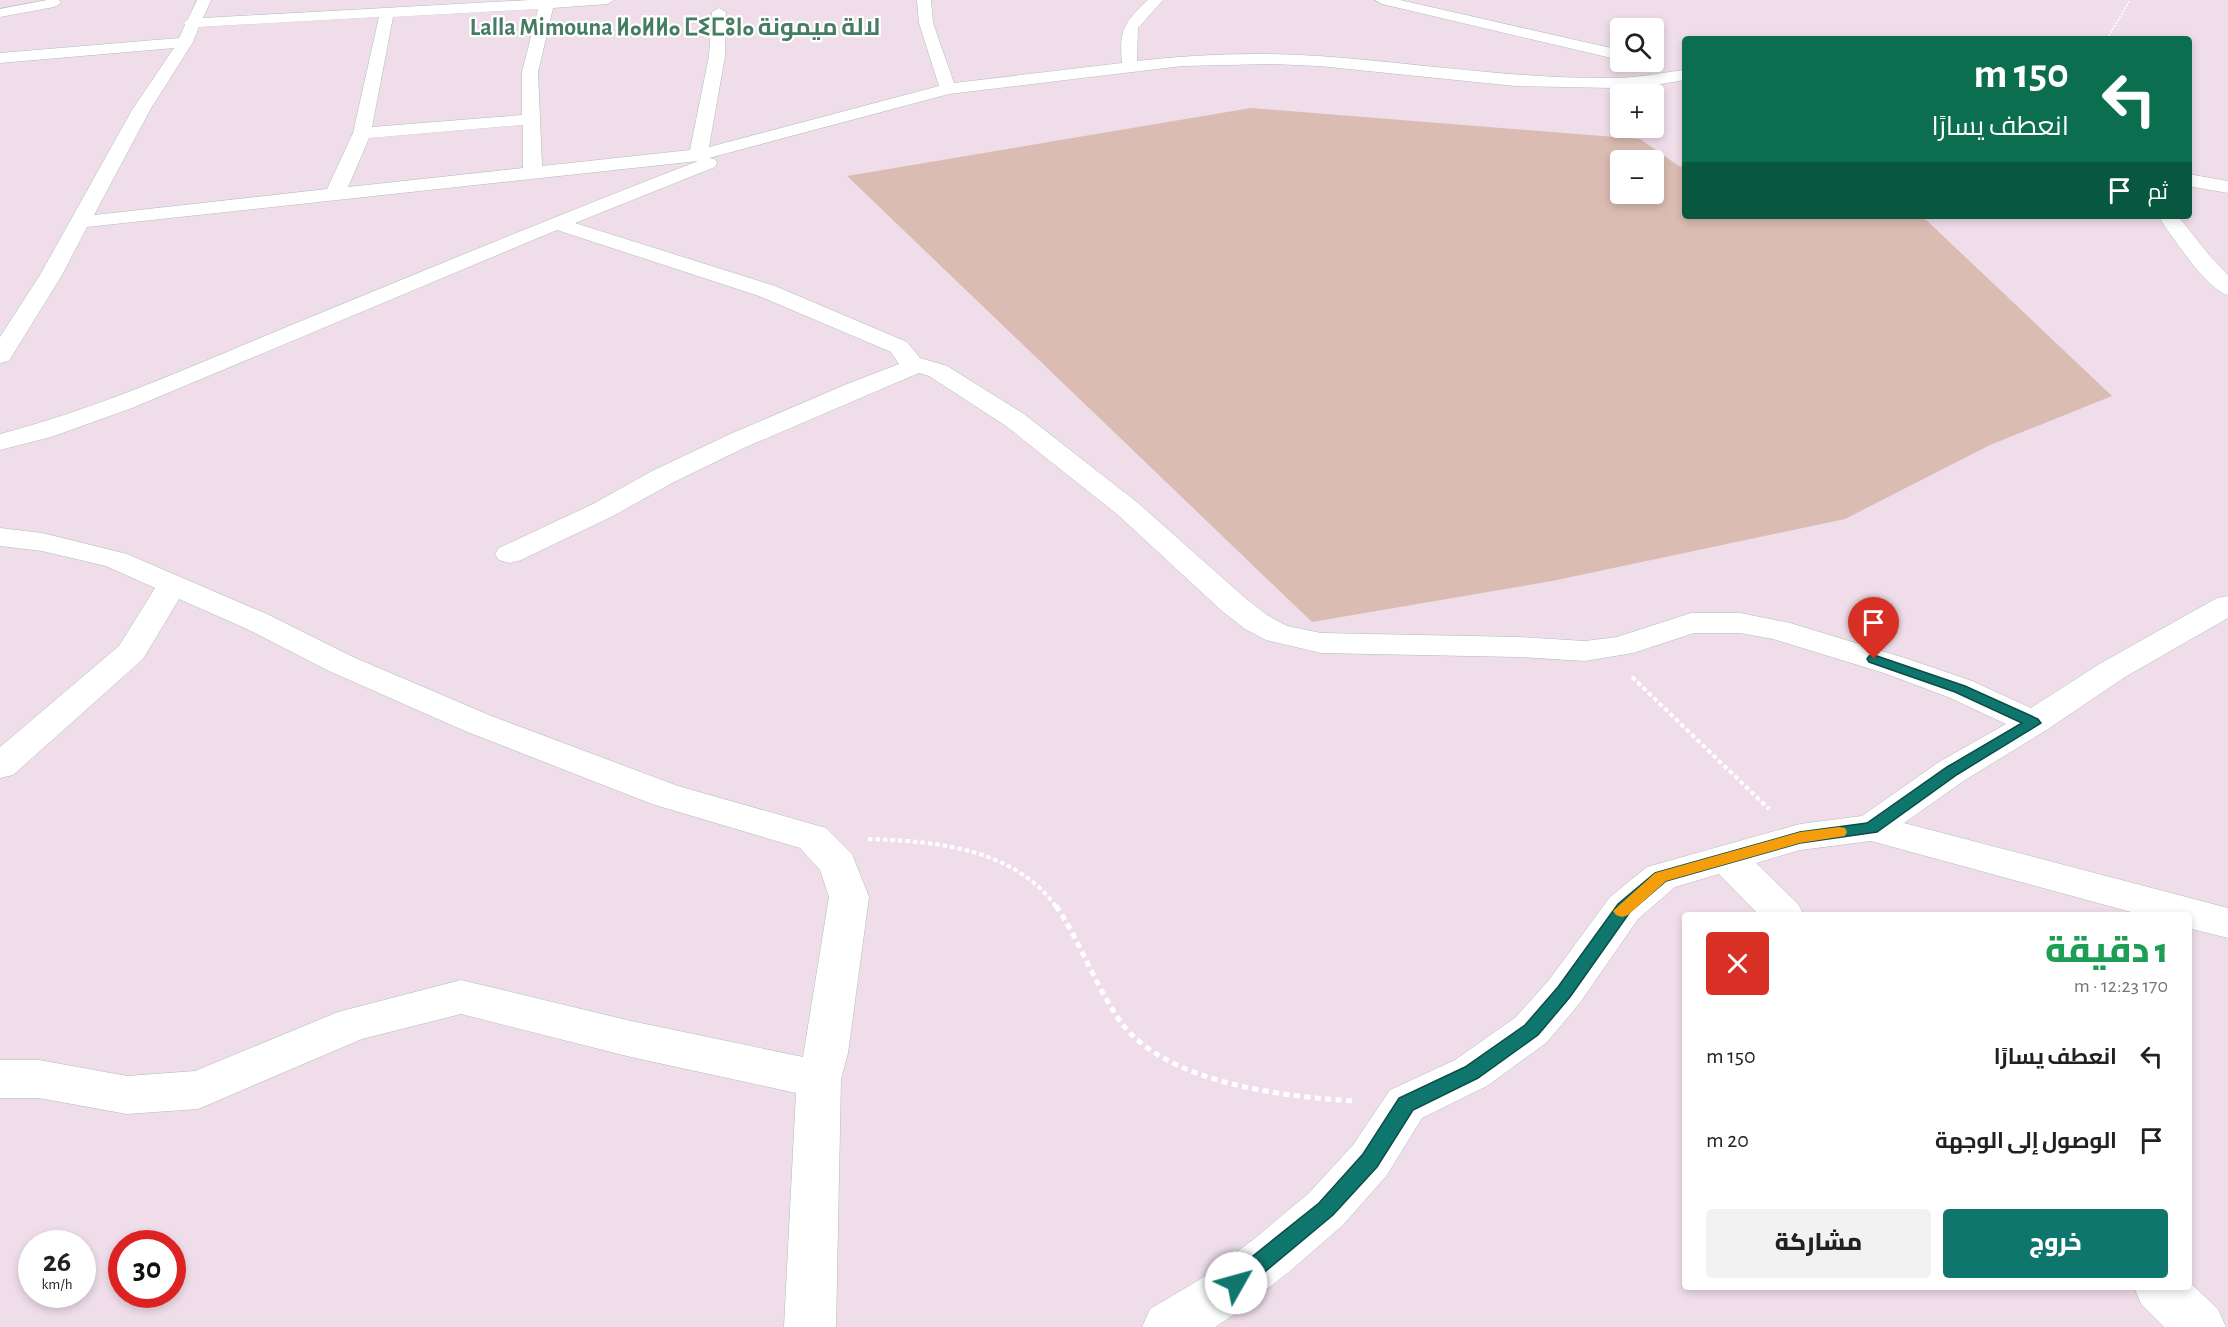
<!DOCTYPE html>
<html lang="ar">
<meta charset="utf-8">
<style>
:root{--surface:#fff;--page:#f2f2f2;--text:#202124;--muted:#757577;--accent:#0f766e}
body{margin:0;font-family:"Alegreya Sans",Cairo,"Noto Sans Tifinagh",sans-serif;background:var(--page);color:var(--text);direction:rtl;height:100vh;display:flex;flex-direction:column;font-size:22px;white-space:nowrap}
*{box-sizing:border-box;margin:0}
p{font-size:20px;color:var(--muted)}
.icon{flex:none;width:33px;height:33px;fill:none;stroke:currentColor;stroke-width:2;stroke-linecap:round;stroke-linejoin:round}
.map{position:relative;flex:1;overflow:hidden;direction:ltr}
.side{position:absolute;left:1682px;top:912px;width:510px;height:378px;display:flex;flex-direction:column;background:var(--surface);border-radius:6px;box-shadow:0 3px 9px #0003;direction:rtl}
.side>*{flex:none}
.guide{position:absolute;left:1682px;top:36px;width:510px;height:183px;border-radius:6px;box-shadow:0 3px 9px #0003;direction:rtl;background:#0b6e4f;color:#fff;overflow:hidden}
.tools{position:absolute;left:1610px;top:18px;display:grid;gap:12px}
.tools a{display:grid;place-items:center;width:54px;height:54px;border-radius:6px;background:var(--surface);box-shadow:0 3px 9px #0003;font-size:30px}
.speed{position:absolute;left:18px;top:1230px;display:flex;gap:12px;font-size:30px;font-weight:700;text-align:center}
.speed>*{display:grid;place-content:center;width:78px;height:78px;border-radius:50%;background:var(--surface);box-shadow:0 3px 9px #0003;line-height:1}
.speed small{font-size:15px;font-weight:400}
.speed .limit{border:9px solid #d22;background:#fff;color:#111}
.pin{position:absolute;display:grid;place-items:center;width:51px;height:51px;color:#fff;margin:-62px -26px;border-radius:50% 50% 50% 0;rotate:-45deg;box-shadow:0 0 6px #0007}
.pin .icon{rotate:45deg}
.me{position:absolute;width:66px;margin:-33px;rotate:52deg;stroke-linejoin:round;filter:drop-shadow(0 0 4px #0008)}
.turn{display:flex;align-items:center;gap:21px;height:126px;padding:0 24px;font-size:27px}
.turn .icon{width:78px;height:78px;stroke-width:2.5}
.turn b{display:block;font-size:42px;line-height:51px}
.then{display:flex;align-items:center;height:57px;padding:0 24px;background:#0003;gap:12px;font-size:22px}
.round{display:grid;place-items:center;flex:none;width:63px;height:63px;border-radius:6px;background:var(--page)}
.summary{display:flex;align-items:center;justify-content:space-between;height:102px;padding:0 24px}
h1{font-size:36px;font-weight:800;line-height:45px;color:#1e9e55}
.primary-button{display:flex;gap:12px;margin-top:auto;padding:12px 24px}
.primary-button a{flex:1;height:69px;border-radius:6px;background:var(--accent);color:#fff;font-size:24px;font-weight:800;line-height:69px;text-align:center}
.primary-button a+a{background:var(--page);color:var(--text)}
ul{padding:0;list-style:none}
li{display:flex;align-items:center;gap:18px;height:84px;padding:0 24px}
li div{flex:1}
li b{display:block;font-size:22px}
li em{font-style:normal}
.map>svg:first-child{display:block}
.cemetery{fill:#dbbcb3;fill-rule:evenodd}
.lines{fill:none;stroke-linecap:round;stroke-linejoin:round}
.minor-casing{stroke:#aebdb6;stroke-width:1}
.path-far2{stroke:#fff;stroke-width:1.5;stroke-dasharray:2 1.5;stroke-linecap:butt}
.path-far1{stroke:#fff;stroke-width:4;stroke-dasharray:4.5 3;stroke-linecap:butt}
.path{stroke:#fff;stroke-width:5;stroke-dasharray:6 4.5;stroke-linecap:butt}
.minor{fill:#fff;fill-rule:evenodd}
.route{fill:#0f766e;stroke:#0a4d48;stroke-width:1.5}
.slow{fill:#f59e0b}
.labels{text-anchor:middle;stroke-width:4.5;stroke-linejoin:round;paint-order:stroke}
.far-district-label{font-size:24px;font-weight:bold;fill:#447d63;stroke:#fff}
</style>
<div class="map">
<svg width="2228" height="1327" viewBox="0 0 2228 1327">
<rect width="100%" height="100%" fill="#efdeea"/>
<path class="cemetery" d="M 1251,108 L 1640,139 L 1679,166 L 1684,167 L 1684,216 L 1922,216 L 2112,396 L 1990,445 L 1845,519 L 1552,581 L 1312,622 L 847,176 ZM 1620,160 L 1653,160 L 1653,194 L 1620,194 Z"/>
<g class="lines">
<defs>
<g id="minor">
<path d="M 47,0 L 59,0 L 61,3 L 54,7 L 0,17 L 0,9 Z"/>
<path d="M 197,0 L 211,0 L 203,18 L 530,0 L 614,0 L 607,4 L 553,8 L 538,72 L 542,166 L 690,150 L 709,56 L 712,12 L 719,8 L 726,12 L 725,56 L 709,147 L 939,86 L 919,23 L 917,0 L 931,0 L 933,23 L 954,83 L 1122,63 C 1119,30 1124,22 1148,0 L 1163,0 L 1138,28 L 1137,61 C 1197,54 1259,52 1319,56 C 1417,63 1514,79 1612,78 C 1637,78 1660,73 1684,70 L 1684,80 L 1650,86 L 1613,88 L 1515,86 L 1319,66 L 1272,64 L 1182,66 L 949,94 L 709,158 L 715,159 L 717,163 L 715,167 L 575,223 L 775,286 L 907,342 L 920,358 L 947,366 L 1024,414 L 1138,503 L 1244,597 L 1267,615 L 1287,626 L 1321,633 L 1518,637 L 1585,641 L 1617,637 L 1691,613 L 1740,613 L 1790,623 L 1908,659 L 1972,681 L 2031,708 L 2101,663 L 2217,598 L 2228,596 L 2228,618 L 2125,677 L 2045,731 L 1965,780 L 1904,823 L 2228,908 L 2228,938 L 2188,928 L 2188,915 L 2142,915 L 1871,841 L 1800,850 L 1756,863 L 1798,904 L 1804,915 L 1759,915 L 1719,874 L 1675,887 L 1638,919 L 1579,1004 L 1546,1043 L 1487,1086 L 1422,1118 L 1387,1175 L 1343,1225 L 1290,1271 L 1235,1314 L 1215,1327 L 1142,1327 L 1150,1309 L 1199,1280 L 1254,1239 L 1309,1193 L 1353,1145 L 1390,1090 L 1455,1060 L 1516,1017 L 1549,980 L 1610,897 L 1647,867 L 1800,824 L 1862,816 L 1939,762 L 2006,724 L 1948,697 L 1884,673 L 1773,639 L 1740,633 L 1694,633 L 1633,653 L 1585,661 L 1518,657 L 1321,653 L 1266,640 L 1245,629 L 1222,611 L 1118,515 L 1006,426 L 929,376 L 919,373 L 746,447 L 672,483 L 613,516 L 521,560 L 510,563 L 499,560 L 495,554 L 499,548 L 593,504 L 652,471 L 728,435 L 847,384 L 899,364 L 891,352 L 759,296 L 557,230 L 132,408 L 51,437 L 0,450 L 0,434 C 100,408 194,365 289,326 C 425,270 561,214 698,161 L 87,227 L 62,275 L 12,356 L 9,361 L 0,363 L 0,337 L 40,275 L 132,110 L 174,48 L 0,63 L 0,53 L 179,38 L 185,25 L 184,23 L 188,19 ZM 538,9 L 522,72 L 522,115 L 372,127 L 393,17 ZM 379,17 L 353,133 L 327,189 L 94,215 L 150,110 L 193,42 L 199,27 ZM 523,125 L 523,168 L 348,187 L 369,138 Z"/>
<path d="M 1375,0 L 1400,0 L 1620,50 L 1620,60 L 1382,4 Z"/>
<path d="M 2188,174 L 2228,181 L 2228,193 L 2188,186 Z"/>
<path d="M 2158,216 L 2178,216 L 2210,256 L 2228,275 L 2228,295 C 2207,290 2171,235 2158,216 Z"/>
<path d="M 0,528 L 42,533 L 127,554 L 269,615 L 353,657 L 489,715 L 678,786 L 826,828 L 852,854 L 869,897 L 848,1053 L 841,1079 L 836,1327 L 784,1327 L 796,1093 L 631,1057 L 461,1014 L 362,1039 L 198,1109 L 127,1114 L 39,1098 L 0,1098 L 0,1060 L 39,1060 L 127,1076 L 195,1071 L 338,1012 L 461,980 L 631,1021 L 803,1057 L 829,897 L 820,870 L 800,848 L 652,804 L 465,731 L 329,671 L 247,629 L 179,599 L 143,659 L 13,775 L 0,778 L 0,747 L 119,646 L 155,588 L 106,566 L 42,551 L 0,546 Z"/>
<path d="M 2188,1281 L 2218,1309 L 2226,1327 L 2164,1327 L 2141,1304 L 2134,1287 L 2188,1287 Z"/>
</g>
</defs>
<use href="#minor" class="minor-casing"/>
<path class="path-far2" d="M 2107,39 L 2130,0"/>
<g class="path-far1">
<path d="M 1632,677 L 1769,809"/>
<path d="M 868,839 C 935,841 1015,848 1057,908"/>
</g>
<path class="path" d="M 1056,906 C 1082,944 1096,989 1123,1025 C 1170,1084 1286,1097 1356,1101"/>
<use href="#minor" class="minor"/>
</g>
<path class="route" d="M 1874,655 L 1965,686 L 2038,719 L 2041,723 L 1958,774 L 1877,832 L 1800,843 L 1666,881 L 1630,912 L 1570,997 L 1538,1035 L 1478,1078 L 1413,1110 L 1377,1167 L 1333,1215 L 1243,1290 L 1236,1293 L 1228,1290 L 1225,1283 L 1228,1276 L 1319,1203 L 1363,1154 L 1399,1098 L 1465,1067 L 1525,1025 L 1558,987 L 1618,904 L 1655,873 L 1800,832 L 1867,823 L 1947,767 L 2022,723 L 1955,692 L 1869,662 L 1867,659 L 1869,656 Z"/>
<path class="slow" d="M 1839,827 L 1845,828 L 1847,832 L 1845,836 L 1800,843 L 1666,881 L 1628,915 L 1622,917 L 1616,915 L 1613,911 L 1655,873 L 1800,832 Z"/>
<g class="labels">
<g class="far-district-label">
<text x="675" y="35">Lalla Mimouna ⵍⴰⵍⵍⴰ ⵎⵉⵎⵓⵏⴰ لالة ميمونة</text>
</g>
</g>
</svg>
<div class="tools">
<a><svg class="icon" aria-label="search" viewBox="0 0 24 24"><circle cx="10" cy="10" r="6"/><path d="M15 15l6 6"/></svg></a>
<a>+</a>
<a>−</a>
</div>
<div class="speed"><div>26<small>km/h</small></div><div class="limit">30</div></div>
<div class="pin" style="left:1874px;top:659px;background:#d93025"><svg class="icon" aria-label="arrive" viewBox="0 0 24 24"><path d="M6 21V4h12l-3 4 3 4H6"/></svg></div>
<svg class="me" style="left:1236px;top:1283px" viewBox="-20 -20 40 40"><circle r="19" fill="#fff"/><path d="M0-13L10 11 0 6-10 11z" fill="#0f766e"/></svg>
<div class="guide">
<div class="turn"><svg class="icon" aria-label="left" viewBox="0 0 24 24"><path d="M17 20v-9H6M10 6l-5 5 5 5"/></svg><div><b>150 m</b>انعطف يسارًا</div></div>
<div class="then">ثم<svg class="icon" aria-label="arrive" viewBox="0 0 24 24"><path d="M6 21V4h12l-3 4 3 4H6"/></svg></div>
</div>
<section class="side">
<div class="summary"><div><h1>1 دقيقة</h1><p>170 m · 12:23</p></div><a class="round" style="background:#d93025;color:#fff"><svg class="icon" aria-label="close" viewBox="0 0 24 24"><path d="M6 6l12 12M18 6L6 18"/></svg></a></div>
<ul>
<li><svg class="icon" aria-label="left" viewBox="0 0 24 24"><path d="M17 20v-9H6M10 6l-5 5 5 5"/></svg><div><b>انعطف يسارًا</b></div><em>150 m</em></li>
<li><svg class="icon" aria-label="arrive" viewBox="0 0 24 24"><path d="M6 21V4h12l-3 4 3 4H6"/></svg><div><b>الوصول إلى الوجهة</b></div><em>20 m</em></li>
</ul>
<div class="primary-button"><a>خروج</a><a>مشاركة</a></div>
</section>
</div>
